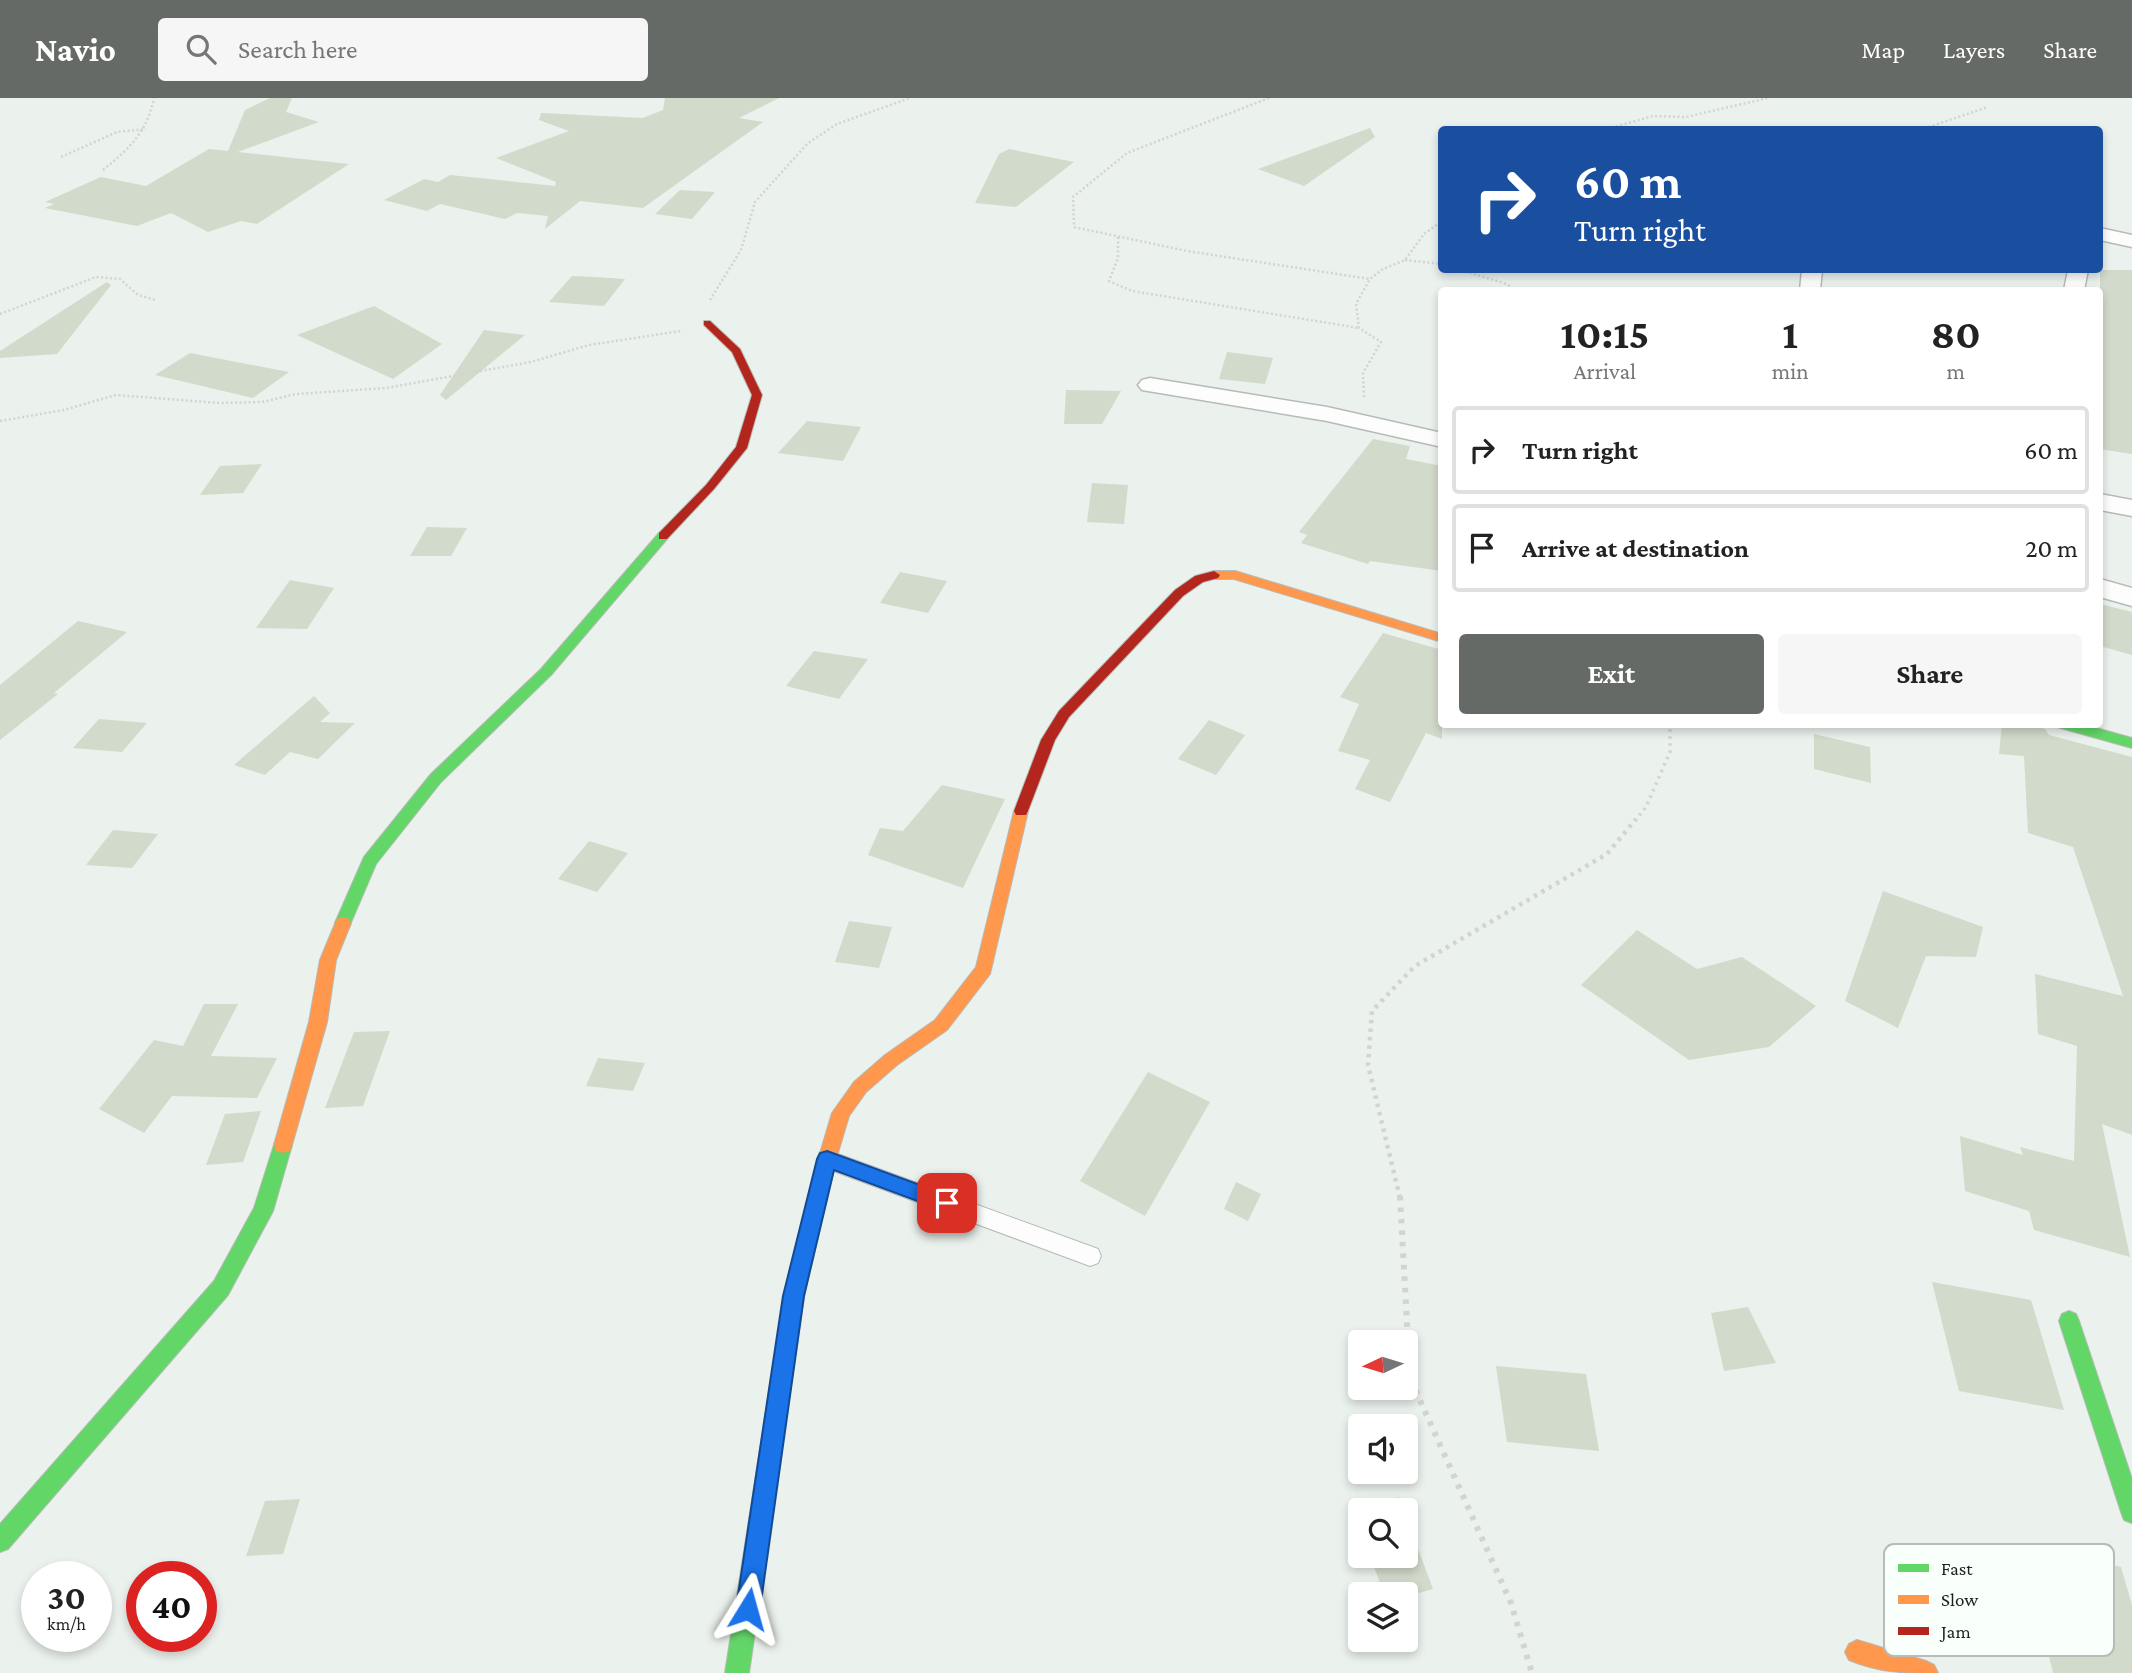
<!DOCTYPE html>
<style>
:root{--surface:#fff;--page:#f6f6f6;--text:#222;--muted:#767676;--line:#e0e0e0;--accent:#666a66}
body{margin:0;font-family:"Crimson Pro",serif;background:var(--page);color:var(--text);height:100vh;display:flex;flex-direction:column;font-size:26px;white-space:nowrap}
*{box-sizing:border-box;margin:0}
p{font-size:23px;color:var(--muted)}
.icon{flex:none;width:38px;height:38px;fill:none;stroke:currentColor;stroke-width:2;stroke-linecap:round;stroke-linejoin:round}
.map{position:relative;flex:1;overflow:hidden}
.side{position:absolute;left:1438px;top:189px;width:665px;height:441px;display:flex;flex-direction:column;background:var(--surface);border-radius:7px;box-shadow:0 4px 10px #0003}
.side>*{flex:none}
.hud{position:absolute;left:1438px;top:28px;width:665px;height:147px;border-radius:7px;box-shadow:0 4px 10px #0003;background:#1a4fa0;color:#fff;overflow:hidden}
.needle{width:46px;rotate:266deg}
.controls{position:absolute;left:1348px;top:1232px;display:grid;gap:14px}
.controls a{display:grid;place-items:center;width:70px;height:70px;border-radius:7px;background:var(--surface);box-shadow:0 4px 10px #0003;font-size:35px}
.speed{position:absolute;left:21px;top:1463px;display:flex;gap:14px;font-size:35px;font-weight:700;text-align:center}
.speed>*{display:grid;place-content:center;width:91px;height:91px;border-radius:50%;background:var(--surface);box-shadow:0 4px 10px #0003;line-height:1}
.speed small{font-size:18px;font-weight:400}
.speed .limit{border:10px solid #d22;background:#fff;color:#111}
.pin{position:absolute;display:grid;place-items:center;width:60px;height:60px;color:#fff;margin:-30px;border-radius:14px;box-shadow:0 4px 10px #0006}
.me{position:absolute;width:77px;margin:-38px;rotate:8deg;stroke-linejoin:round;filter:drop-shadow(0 0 5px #0008)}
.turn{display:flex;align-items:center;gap:24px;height:147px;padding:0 21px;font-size:32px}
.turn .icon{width:91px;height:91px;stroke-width:2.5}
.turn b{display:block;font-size:49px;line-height:60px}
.eta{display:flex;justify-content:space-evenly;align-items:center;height:119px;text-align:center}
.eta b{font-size:42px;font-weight:700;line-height:49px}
.primary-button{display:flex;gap:14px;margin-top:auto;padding:14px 21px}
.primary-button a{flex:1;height:80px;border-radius:7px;background:var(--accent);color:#fff;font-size:28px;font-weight:700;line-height:80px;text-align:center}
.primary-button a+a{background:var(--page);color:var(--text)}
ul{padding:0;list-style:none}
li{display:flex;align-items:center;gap:21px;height:88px;margin:0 14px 10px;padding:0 7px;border:4px solid var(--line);border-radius:7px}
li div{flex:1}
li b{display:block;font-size:26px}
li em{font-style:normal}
header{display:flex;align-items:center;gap:42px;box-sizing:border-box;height:98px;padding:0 35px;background:var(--accent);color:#fff}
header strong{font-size:33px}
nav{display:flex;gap:38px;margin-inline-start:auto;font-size:24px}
.search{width:490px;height:63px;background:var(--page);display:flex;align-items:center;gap:18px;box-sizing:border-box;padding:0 24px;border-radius:7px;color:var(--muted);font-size:26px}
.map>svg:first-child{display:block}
.building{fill:#d2dacb}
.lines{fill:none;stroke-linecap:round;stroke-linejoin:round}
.lane-casing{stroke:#b7bbb7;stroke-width:2}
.street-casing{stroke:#b7bbb7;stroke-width:3}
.fast-casing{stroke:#b7bbb7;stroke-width:2}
.slow-casing{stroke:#b7bbb7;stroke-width:2}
.jam-casing{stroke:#b7bbb7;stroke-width:2}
.path-far3{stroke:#d2d4d2;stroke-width:2.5;stroke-dasharray:2 2.5;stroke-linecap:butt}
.path-far2{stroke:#d2d4d2;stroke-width:3.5;stroke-dasharray:2.5 4.5;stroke-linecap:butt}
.path-far1{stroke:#d2d4d2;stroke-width:4.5;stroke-dasharray:3.5 5;stroke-linecap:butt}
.path{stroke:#d2d4d2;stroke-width:6;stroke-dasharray:4.5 7;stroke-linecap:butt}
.lane{fill:#fcfdfc;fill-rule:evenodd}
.street{fill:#fcfdfc;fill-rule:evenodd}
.fast{fill:#63d668;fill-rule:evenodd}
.slow{fill:#ff974d;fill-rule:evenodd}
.jam{fill:#b3261e;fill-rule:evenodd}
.route{fill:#1a73e8;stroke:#114b97;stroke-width:2}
.key{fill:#f9fffa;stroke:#b7bcb8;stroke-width:2}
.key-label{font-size:19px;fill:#1e211e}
</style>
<header>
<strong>Navio</strong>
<div class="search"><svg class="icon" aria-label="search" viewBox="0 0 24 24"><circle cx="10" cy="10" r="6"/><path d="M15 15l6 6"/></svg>Search here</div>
<nav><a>Map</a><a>Layers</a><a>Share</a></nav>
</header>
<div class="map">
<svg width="2132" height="1575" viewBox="0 0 2132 1575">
<rect width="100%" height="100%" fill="#ebf1ec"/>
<g class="building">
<path d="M 270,0 L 292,0 L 286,14 L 319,24 L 238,54 L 349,66 L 257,126 L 241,123 L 208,134 L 171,115 L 137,128 L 45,110 L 54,106 L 45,104 L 101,79 L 146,88 L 209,51 L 228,53 L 245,12 Z"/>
<path d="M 665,0 L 779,0 L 739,20 L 763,24 L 643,110 L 580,103 L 545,131 L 548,118 L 517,115 L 505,121 L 440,106 L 427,113 L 384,102 L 424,81 L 438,84 L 450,77 L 555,88 L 556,84 L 496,60 L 569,33 L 539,22 L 541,15 L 643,20 L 663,12 Z"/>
<path d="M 1370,30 L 1375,39 L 1304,88 L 1258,71 Z"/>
<path d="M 1009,51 L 1074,64 L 1016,109 L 975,105 L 999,56 Z"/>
<path d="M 680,92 L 715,94 L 692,121 L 655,116 Z"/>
<path d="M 2100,172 L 2132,172 L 2132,356 L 2100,351 Z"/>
<path d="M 572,178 L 595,179 L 625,181 L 604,208 L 549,204 Z"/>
<path d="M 107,184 L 111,187 L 57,256 L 0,260 L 0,253 Z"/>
<path d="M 374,208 L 442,246 L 393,281 L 297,237 Z"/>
<path d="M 484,232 L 525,237 L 446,302 L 440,297 Z"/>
<path d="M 1227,254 L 1273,260 L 1265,286 L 1219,281 Z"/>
<path d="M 190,255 L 247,266 L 289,274 L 253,300 L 155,277 Z"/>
<path d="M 1066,292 L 1121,293 L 1102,326 L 1064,326 Z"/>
<path d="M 807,323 L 861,329 L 843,363 L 778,355 Z"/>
<path d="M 1373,341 L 1410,348 L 1406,361 L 1442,368 L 1442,473 L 1370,463 L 1368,466 L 1301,445 L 1307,437 L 1299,434 Z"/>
<path d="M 262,366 L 243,395 L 200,397 L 220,368 Z"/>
<path d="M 1092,385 L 1128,387 L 1124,426 L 1087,424 Z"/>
<path d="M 427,429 L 467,430 L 451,458 L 410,458 Z"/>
<path d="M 900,474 L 947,483 L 928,515 L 880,505 Z"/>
<path d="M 290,482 L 334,490 L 307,531 L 256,530 Z"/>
<path d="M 2100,506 L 2132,514 L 2132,557 L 2100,548 Z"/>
<path d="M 78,523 L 127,534 L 54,595 L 58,596 L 0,642 L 0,587 Z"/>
<path d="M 1383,535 L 1442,552 L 1442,641 L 1426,635 L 1390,704 L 1355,691 L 1370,662 L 1338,653 L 1359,606 L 1340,599 Z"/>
<path d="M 814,553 L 868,561 L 839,601 L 786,588 Z"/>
<path d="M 314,598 L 330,615 L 320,624 L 355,625 L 318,661 L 290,654 L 265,677 L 234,667 Z"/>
<path d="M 99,621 L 147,625 L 122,654 L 73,650 Z"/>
<path d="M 1209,622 L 1245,637 L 1216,677 L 1178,661 Z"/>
<path d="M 2002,626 L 2030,626 L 2045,631 L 2049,637 L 2132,659 L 2132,1037 L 2102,1026 L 2130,1159 L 2034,1132 L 2029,1113 L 1965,1093 L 1960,1038 L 2023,1057 L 2020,1049 L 2074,1063 L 2077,948 L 2038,936 L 2035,876 L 2123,898 L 2073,749 L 2028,735 L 2024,658 L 1999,656 Z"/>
<path d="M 1814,636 L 1870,649 L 1871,685 L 1814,671 Z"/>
<path d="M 942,687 L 1005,701 L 963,790 L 868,757 L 880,730 L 903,733 Z"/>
<path d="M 113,732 L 158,736 L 132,770 L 86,767 Z"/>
<path d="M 589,743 L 628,755 L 597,794 L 558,781 Z"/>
<path d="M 1883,793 L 1983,829 L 1976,859 L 1926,858 L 1898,930 L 1845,903 Z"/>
<path d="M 849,823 L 892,829 L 879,870 L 835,864 Z"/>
<path d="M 1637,832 L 1697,871 L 1742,859 L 1816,908 L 1769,949 L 1689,962 L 1581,887 Z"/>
<path d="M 204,906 L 238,906 L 211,958 L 277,960 L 257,1000 L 172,998 L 144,1035 L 99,1011 L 154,942 L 183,948 Z"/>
<path d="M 390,933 L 363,1008 L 325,1010 L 354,934 Z"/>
<path d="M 598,960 L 645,965 L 633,993 L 586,988 Z"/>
<path d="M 1148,974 L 1210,1004 L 1145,1118 L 1080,1083 Z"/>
<path d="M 261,1013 L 243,1064 L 206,1067 L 225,1016 Z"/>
<path d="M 1236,1084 L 1261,1096 L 1248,1123 L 1224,1111 Z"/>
<path d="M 1932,1184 L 2031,1202 L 2064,1312 L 1959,1293 Z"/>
<path d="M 1748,1209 L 1776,1265 L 1724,1273 L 1711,1215 Z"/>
<path d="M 1496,1268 L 1586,1276 L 1599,1353 L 1507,1344 Z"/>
<path d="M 1399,1399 L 1404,1412 L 1360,1412 L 1360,1428 L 1354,1410 Z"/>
<path d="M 300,1401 L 283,1456 L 246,1458 L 265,1403 Z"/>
<path d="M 1405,1416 L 1433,1491 L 1405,1499 L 1405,1496 L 1384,1496 L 1370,1458 L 1405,1458 Z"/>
<path d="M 2022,1445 L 2121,1469 L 2132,1507 L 2132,1575 L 2053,1575 Z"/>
</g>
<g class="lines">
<defs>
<path id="lane" d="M 827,1052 L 1090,1148 L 1098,1151 L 1101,1158 L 1098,1165 L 1090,1168 L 820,1068 L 817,1061 L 820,1054 Z"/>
<g id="street">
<path d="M 2100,130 L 2132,137 L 2132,149 L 2100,142 Z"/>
<path d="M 1802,172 L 1822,172 L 1820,192 L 1800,192 Z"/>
<path d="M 2068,172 L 2088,172 L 2084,192 L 2064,192 Z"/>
<path d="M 1150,280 L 1327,309 L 1442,335 L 1442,349 L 1327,323 L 1142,292 L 1138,287 L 1142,282 Z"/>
<path d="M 2100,396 L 2132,402 L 2132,418 L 2100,412 Z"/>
<path d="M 2100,481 L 2132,490 L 2132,508 L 2100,499 Z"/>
</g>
<g id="fast">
<path d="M 663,434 L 667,435 L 667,441 L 551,577 L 441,684 L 376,766 L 349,829 L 337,829 L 335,825 L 364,759 L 431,676 L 541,571 L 659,435 Z"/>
<path d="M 2055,626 L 2082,626 L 2132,640 L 2132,650 L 2057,629 Z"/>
<path d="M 283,1039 L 290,1041 L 292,1047 L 273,1113 L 228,1197 L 8,1451 L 0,1454 L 0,1426 L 214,1183 L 254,1110 L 274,1047 L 276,1041 Z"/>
<path d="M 827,1054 L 834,1056 L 836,1062 L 804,1198 L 749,1575 L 725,1575 L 784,1198 L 818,1062 L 820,1056 Z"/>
<path d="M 2069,1213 L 2076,1216 L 2079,1223 L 2132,1381 L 2132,1425 L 2124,1422 L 2121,1414 L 2059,1223 L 2062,1216 Z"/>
</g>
<g id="slow">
<path d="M 1235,473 L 1442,536 L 1442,544 L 1234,481 L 1214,481 L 1208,477 L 1214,473 Z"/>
<path d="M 1021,708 L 1028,713 L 990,876 L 947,932 L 897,967 L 866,994 L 849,1018 L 834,1068 L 827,1070 L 820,1068 L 818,1062 L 832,1015 L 854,984 L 885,957 L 935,922 L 976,869 L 1014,713 Z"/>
<path d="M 343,819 L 349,821 L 351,825 L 336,862 L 327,924 L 292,1047 L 290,1053 L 283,1055 L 276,1053 L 274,1047 L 309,924 L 320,862 L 337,821 Z"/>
<path d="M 1857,1542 L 1926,1563 L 1934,1567 L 1938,1575 C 1903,1575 1881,1575 1849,1562 L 1845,1554 L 1849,1546 Z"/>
</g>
<g id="jam">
<path d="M 704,223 L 710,223 L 740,251 L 762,297 L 747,350 L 714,391 L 667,441 L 659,441 L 659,435 L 706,387 L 736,349 L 752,297 L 732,254 L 704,227 Z"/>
<path d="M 1214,473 L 1220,477 L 1218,480 L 1203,484 L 1183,498 L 1069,619 L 1055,642 L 1028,713 L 1026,717 L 1016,717 L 1014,713 L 1041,642 L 1059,613 L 1175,492 L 1195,478 Z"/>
</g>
</defs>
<use href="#lane" class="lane-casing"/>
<use href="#street" class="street-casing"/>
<use href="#fast" class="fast-casing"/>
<use href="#slow" class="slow-casing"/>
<use href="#jam" class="jam-casing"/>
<g class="path-far3">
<path d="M 1269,0 L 1127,55 L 1073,99 L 1074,129 L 1187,153 L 1370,181"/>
<path d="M 1603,32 L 1653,18 L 1686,19 L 1768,0"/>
<path d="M 1920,32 L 1988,9"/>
<path d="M 61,59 L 117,34 L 146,31"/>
<path d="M 103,72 C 129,51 147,34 154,0"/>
<path d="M 1118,139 L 1118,160 L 1109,183 L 1132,193 L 1359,230"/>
<path d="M 1405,162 L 1442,166"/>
<path d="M 1461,172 L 1507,186 L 1514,192"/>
<path d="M 710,202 L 741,152 L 755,104 L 807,46 L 837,26 L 910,0"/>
<path d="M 0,216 L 96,179 L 120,181 L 138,197 L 156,202"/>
<path d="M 1364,299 L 1363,275 L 1381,244 L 1359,230 L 1356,206 L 1370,181 L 1383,171 L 1405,162 L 1424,136 L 1442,123"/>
<path d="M 0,323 L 64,312 L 116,297 L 219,305 L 262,304 L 296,296 L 386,290 L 531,264 L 589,247 L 681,233"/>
</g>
<path class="path-far2" d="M 1635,723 L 1646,709 L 1670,654 L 1670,626"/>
<path class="path-far1" d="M 1400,1100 L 1368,967 L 1372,913 L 1415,868 L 1607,756 L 1636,721"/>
<path class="path" d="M 1400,1098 L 1410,1280 L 1511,1505 L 1532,1575"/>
<use href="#lane" class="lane"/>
<use href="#street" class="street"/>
<use href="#fast" class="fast"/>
<use href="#slow" class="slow"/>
<use href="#jam" class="jam"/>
</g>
<path class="route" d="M 827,1053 L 953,1099 L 956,1105 L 953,1112 L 947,1114 L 834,1072 L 804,1198 L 760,1511 L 756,1519 L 748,1522 L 740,1519 L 736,1511 L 783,1198 L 817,1061 L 820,1055 Z"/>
<rect x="1884" y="1446" width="230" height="112" rx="10" class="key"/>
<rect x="1898" y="1466" width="31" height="8" fill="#63d668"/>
<rect x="1898" y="1497" width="31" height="9" fill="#ff974d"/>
<rect x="1898" y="1529" width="31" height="8" fill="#b3261e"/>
<g class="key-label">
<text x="1941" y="1477">Fast</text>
<text x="1941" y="1508">Slow</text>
<text x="1941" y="1540">Jam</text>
</g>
</svg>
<div class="controls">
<a><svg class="needle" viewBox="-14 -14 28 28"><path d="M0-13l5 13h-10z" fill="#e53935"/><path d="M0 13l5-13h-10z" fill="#767676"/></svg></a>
<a><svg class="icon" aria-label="sound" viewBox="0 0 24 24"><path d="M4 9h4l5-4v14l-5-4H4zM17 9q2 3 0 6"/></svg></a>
<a><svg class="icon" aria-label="search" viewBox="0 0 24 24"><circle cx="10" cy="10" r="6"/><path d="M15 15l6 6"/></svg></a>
<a><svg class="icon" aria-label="layers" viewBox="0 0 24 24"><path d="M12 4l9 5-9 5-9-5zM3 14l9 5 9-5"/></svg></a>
</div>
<div class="speed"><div>30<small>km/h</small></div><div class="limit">40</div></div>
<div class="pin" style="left:947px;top:1105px;background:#d93025"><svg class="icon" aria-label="arrive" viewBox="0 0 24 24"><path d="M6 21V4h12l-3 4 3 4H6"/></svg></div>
<svg class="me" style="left:748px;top:1511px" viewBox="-20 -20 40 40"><path d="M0-17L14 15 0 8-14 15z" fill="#1a73e8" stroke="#fff" stroke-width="4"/></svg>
<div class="hud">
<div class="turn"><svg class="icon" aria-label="right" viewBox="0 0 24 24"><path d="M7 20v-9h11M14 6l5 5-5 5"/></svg><div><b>60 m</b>Turn right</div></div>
</div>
<section class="side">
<div class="eta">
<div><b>10:15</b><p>Arrival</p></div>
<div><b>1</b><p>min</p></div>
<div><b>80</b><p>m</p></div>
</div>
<ul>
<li><svg class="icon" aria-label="right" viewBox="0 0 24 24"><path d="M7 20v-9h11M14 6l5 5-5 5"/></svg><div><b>Turn right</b></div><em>60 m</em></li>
<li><svg class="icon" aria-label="arrive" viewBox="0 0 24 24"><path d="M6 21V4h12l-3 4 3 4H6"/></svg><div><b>Arrive at destination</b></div><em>20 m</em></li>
</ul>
<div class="primary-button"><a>Exit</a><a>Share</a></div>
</section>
</div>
